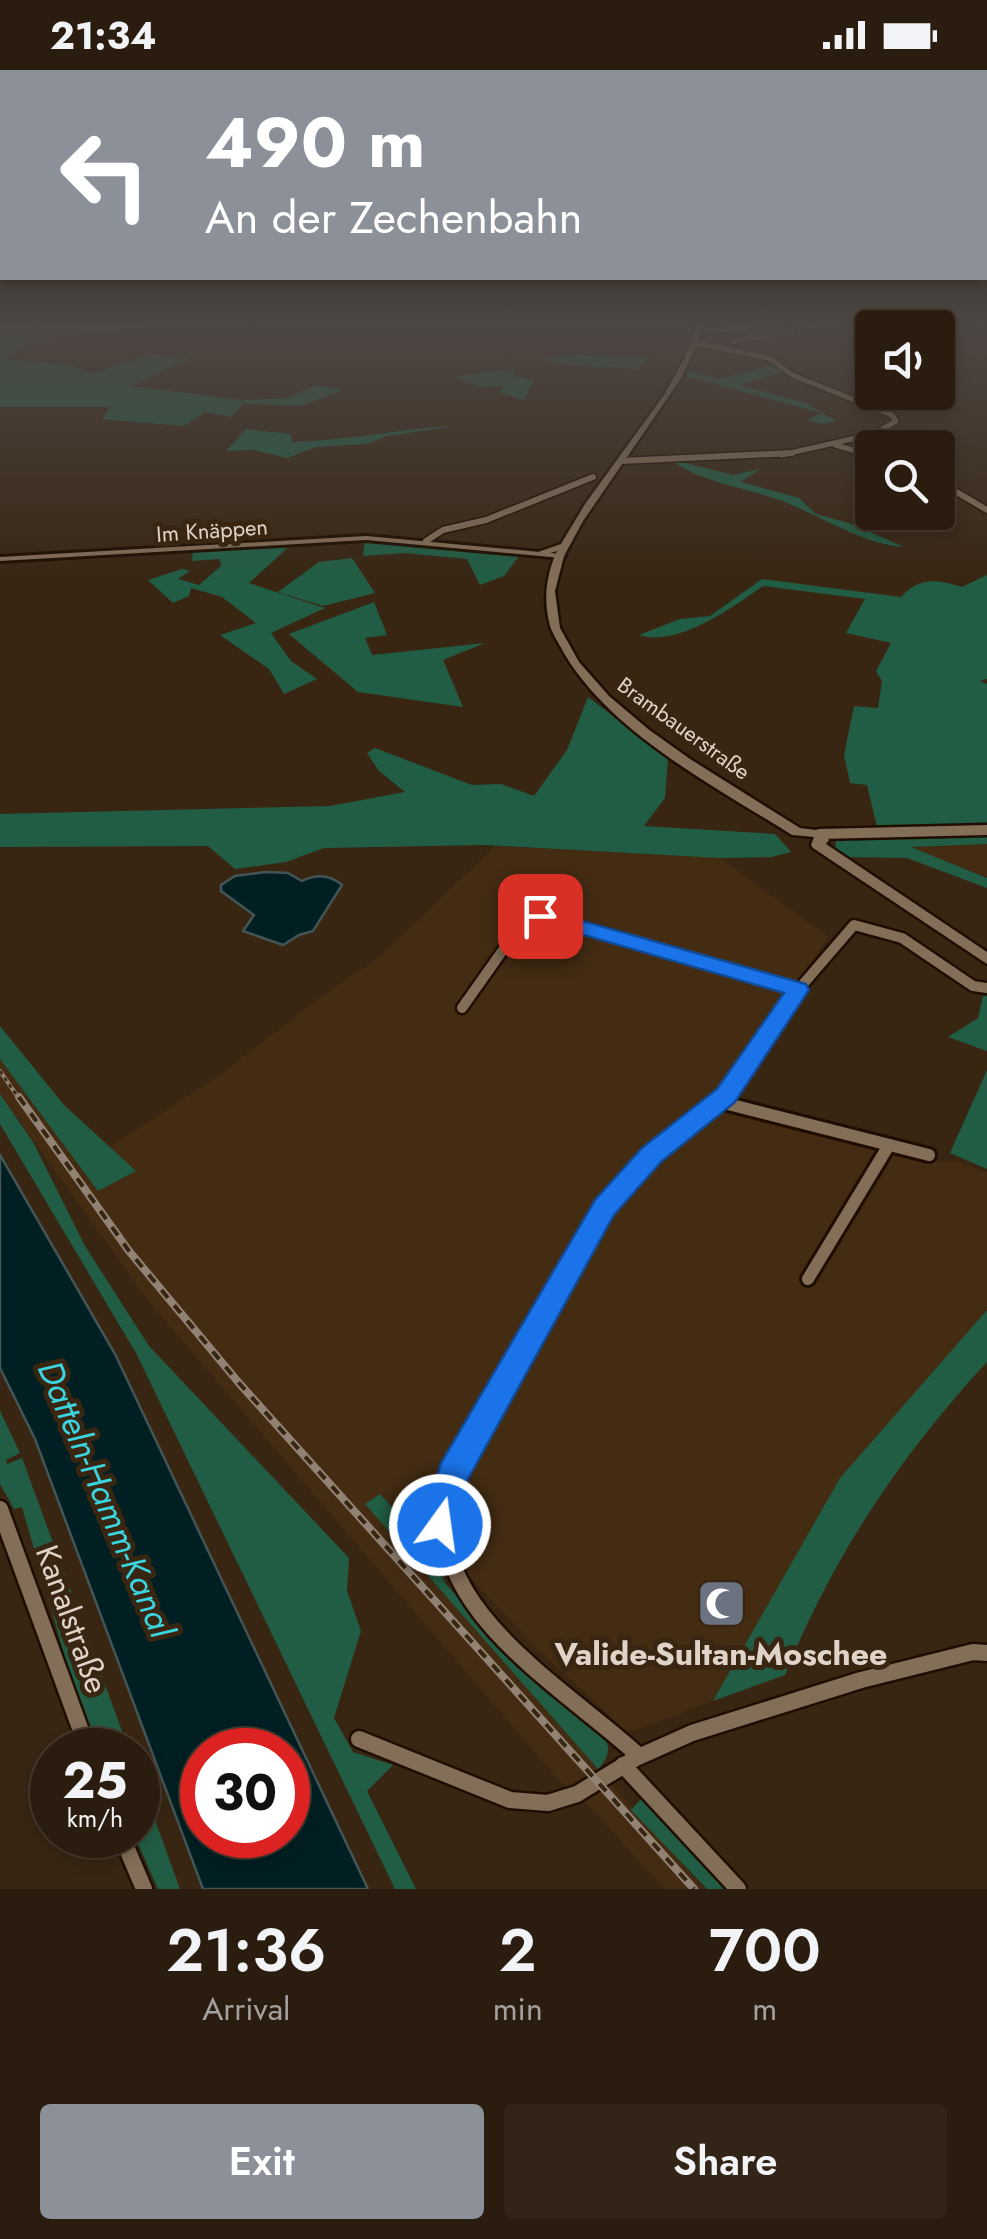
<!DOCTYPE html>
<meta charset="utf-8">
<style>
:root{--surface:#2a1c0e;--page:#322517;--text:#f1f3f6;--muted:#a5a19e;--line:#463a2e;--accent:#8c9099}
body{margin:0;font-family:Jost,sans-serif;background:var(--page);color:var(--text);height:100vh;display:flex;flex-direction:column;font-size:38px;white-space:nowrap}
*{box-sizing:border-box;margin:0}
p{font-size:32px;color:var(--muted)}
.icon{flex:none;width:55px;height:55px;fill:none;stroke:currentColor;stroke-width:2;stroke-linecap:round;stroke-linejoin:round}
.map{position:relative;height:1819px;overflow:hidden}
.details{display:flex;flex-direction:column;background:var(--surface);flex:1}
.details>*{flex:none}
.banner{position:absolute;left:0px;top:0px;width:988px;height:210px;box-shadow:0 5px 15px #0003,0 0 0 2px var(--line);background:#8c9099;color:#fff;overflow:hidden}
.tools{position:absolute;left:855px;top:240px;display:grid;gap:20px}
.tools a{display:grid;place-items:center;width:100px;height:100px;border-radius:10px;background:var(--surface);box-shadow:0 5px 15px #0003,0 0 0 2px var(--line);font-size:50px}
.speed{position:absolute;left:30px;top:1658px;display:flex;gap:20px;font-size:50px;font-weight:700;text-align:center}
.speed>*{display:grid;place-content:center;width:130px;height:130px;border-radius:50%;background:var(--surface);box-shadow:0 5px 15px #0003,0 0 0 2px var(--line);line-height:1}
.speed small{font-size:25px;font-weight:400}
.speed .limit{border:15px solid #d22;background:#fff;color:#111}
.pin{position:absolute;display:grid;place-items:center;width:85px;height:85px;color:#fff;margin:-42px;border-radius:20px;box-shadow:0 5px 15px #0006}
.me{position:absolute;width:110px;margin:-55px;rotate:14deg;stroke-linejoin:round;filter:drop-shadow(0 0 8px #0008)}
.turn{display:flex;align-items:center;gap:35px;height:210px;padding:0 40px;font-size:45px}
.turn .icon{width:130px;height:130px;stroke-width:2.5}
.turn b{display:block;font-size:70px;line-height:85px}
.eta{display:flex;justify-content:space-evenly;align-items:center;height:170px;text-align:center}
.eta b{font-size:60px;font-weight:600;line-height:70px}
.button{display:flex;gap:20px;margin-top:auto;padding:20px 40px}
.button a{flex:1;height:115px;border-radius:10px;background:var(--accent);color:#fff;font-size:40px;font-weight:600;line-height:115px;text-align:center}
.button a+a{background:var(--page);color:var(--text)}
.status{display:flex;justify-content:space-between;align-items:center;height:70px;padding:0 50px;background:var(--surface);direction:ltr}
.status svg{height:28px;fill:currentColor}
.map>svg:first-child{display:block}
.built{fill:#442c13}
.green{fill:#215d44}
.water{fill:#001f22;stroke:#435554;stroke-width:2.5;fill-rule:evenodd}
.lines{fill:none;stroke-linecap:round;stroke-linejoin:round}
.stream{stroke:#435554;stroke-width:2.5}
.minor-far4-casing{stroke:#1f0e00;stroke-width:8}
.minor-far3-casing{stroke:#1f0e00;stroke-width:9}
.minor-far2-casing{stroke:#1f0e00;stroke-width:15}
.minor-far1-casing{stroke:#1f0e00;stroke-width:18}
.minor-casing{stroke:#1f0e00;stroke-width:21}
.tertiary-casing{stroke:#1f0e00;stroke-width:6}
.secondary-casing{stroke:#1f0e00;stroke-width:5}
.minor-far4{stroke:#836e58;stroke-width:5}
.minor-far3{stroke:#836e58;stroke-width:6}
.minor-far2{stroke:#836e58;stroke-width:10}
.minor-far1{stroke:#836e58;stroke-width:12}
.minor{stroke:#836e58;stroke-width:16}
.tertiary{fill:#836e58;fill-rule:evenodd}
.secondary{fill:#836e58;fill-rule:evenodd}
.rail-far1-casing{stroke:#918273;stroke-width:4}
.rail-casing{stroke:#918273;stroke-width:8}
.rail-far1{stroke:#382613;stroke-width:2.5;stroke-dasharray:4;stroke-linecap:butt}
.rail{stroke:#382613;stroke-width:4;stroke-dasharray:10;stroke-linecap:butt}
.route{fill:#1a73e8;stroke:#114b97;stroke-width:2.5}
.labels{text-anchor:middle;stroke-width:10;stroke-linejoin:round;paint-order:stroke}
.far-street-label{font-size:22px;fill:#e0d3c8;stroke:#382613}
.near-street-label{font-size:32px;fill:#e0d3c8;stroke:#382613}
.near-poi-label{font-size:32px;font-weight:bold;fill:#e0d3c8;stroke:#382613}
.near-water-label{font-size:35px;font-style:italic;fill:#3ad5df;stroke:#382613}
</style>
<div class="status"><b>21:34</b><svg viewBox="0 0 49 12"><path d="M0 12V9h3v3zM5 12V6h3v6zM10 12V3h3v9zM15 12V0h3v12zM26 1h20v11H26zM47 4h2v5h-2z"/></svg></div>
<div class="map">
<svg width="987" height="1819" viewBox="0 0 987 1819">
<rect width="100%" height="100%" fill="#382613"/>
<g class="built">
<path d="M 987,774 L 987,807 L 909,776 Z"/>
<path d="M 495,776 L 720,788 L 829,867 L 722,1015 L 706,1031 L 729,1040 L 932,1092 L 958,1091 L 987,1103 L 987,1240 L 840,1408 L 713,1631 L 628,1663 L 538,1579 L 461,1498 L 431,1479 L 381,1424 L 365,1434 L 704,1819 L 664,1819 L 597,1744 L 558,1709 L 149,1232 L 0,1024 L 0,989 L 98,1121 L 136,1101 L 109,1077 L 213,1010 L 330,920 L 379,888 Z"/>
</g>
<g class="green">
<path d="M 40,256 L 150,256 L 38,269 L 6,288 L 75,296 L 91,304 L 149,284 L 190,289 L 131,316 L 243,330 L 286,328 L 318,315 L 342,320 L 302,336 L 243,334 L 231,347 L 205,342 L 184,356 L 102,349 L 110,337 L 0,337 L 0,262 L 33,261 Z"/>
<path d="M 579,285 L 651,287 L 637,299 L 556,294 L 545,288 Z"/>
<path d="M 775,294 L 786,301 L 740,315 L 806,333 L 836,351 L 823,354 L 808,350 L 821,343 L 681,305 L 685,299 L 719,309 Z"/>
<path d="M 510,299 L 516,301 L 513,306 L 534,310 L 524,330 L 499,322 L 503,316 L 479,317 L 455,307 Z"/>
<path d="M 455,356 L 387,366 L 367,374 L 316,377 L 287,388 L 254,380 L 226,381 L 246,359 L 291,364 L 292,372 C 348,371 400,358 455,356 Z"/>
<path d="M 669,389 L 733,405 L 760,399 L 741,412 L 799,428 L 816,444 L 849,453 L 904,477 C 860,474 819,444 779,430 C 743,417 700,412 669,389 Z"/>
<path d="M 365,470 L 440,475 L 519,486 L 504,506 L 480,515 L 467,489 L 404,483 L 363,486 Z"/>
<path d="M 293,473 L 249,513 L 325,538 L 271,563 L 291,591 L 317,609 L 284,624 L 269,599 L 220,565 L 256,553 L 222,527 L 191,518 L 189,526 L 173,533 L 148,510 L 182,499 L 190,501 L 178,509 L 199,515 L 221,496 L 220,489 L 192,491 L 193,481 Z"/>
<path d="M 352,488 L 375,523 L 323,536 L 278,522 L 319,492 Z"/>
<path d="M 987,505 L 987,609 L 980,611 L 987,614 L 987,774 L 911,777 L 987,808 L 987,818 L 907,788 L 847,787 L 835,779 L 838,759 L 877,757 L 867,715 L 850,713 L 844,685 L 854,636 L 878,638 L 882,611 L 876,601 L 891,573 L 846,563 L 865,529 L 763,516 C 733,537 677,578 639,565 L 680,549 L 710,546 L 762,509 L 901,527 C 919,507 936,509 962,517 Z"/>
<path d="M 374,532 L 387,565 L 365,568 L 372,585 L 485,573 L 443,590 L 463,637 L 358,622 L 289,564 Z"/>
<path d="M 588,627 L 668,688 L 665,728 L 644,756 L 775,764 L 791,782 L 771,787 L 720,788 L 484,775 L 324,778 L 286,792 L 235,799 L 208,776 L 0,777 L 0,744 L 330,736 L 405,722 L 379,701 L 367,683 L 375,678 L 472,715 L 501,714 L 534,726 L 567,680 Z"/>
<path d="M 983,926 L 987,926 L 987,981 L 948,967 L 978,948 Z"/>
<path d="M 0,956 L 64,1035 L 136,1101 L 98,1121 L 0,989 Z"/>
<path d="M 987,1000 L 987,1099 L 950,1083 Z"/>
<path d="M 0,1024 L 33,1072 L 85,1176 L 149,1276 L 349,1488 L 347,1521 L 361,1561 L 334,1648 L 353,1682 L 393,1695 L 367,1721 L 416,1819 L 395,1819 L 136,1283 L 0,1054 Z"/>
<path d="M 987,1240 L 987,1292 C 900,1386 833,1486 785,1605 L 713,1631 L 840,1408 Z"/>
<path d="M 0,1341 L 20,1383 L 6,1390 L 7,1394 L 22,1388 L 129,1680 L 98,1680 L 76,1626 L 22,1437 L 14,1439 L 0,1414 Z"/>
<path d="M 380,1424 L 431,1479 L 445,1513 L 519,1595 L 602,1662 C 611,1677 610,1686 598,1699 L 365,1434 Z"/>
<path d="M 138,1703 L 180,1819 L 158,1819 L 134,1765 L 138,1765 Z"/>
<path d="M 642,1728 L 730,1819 L 707,1819 L 631,1740 Z"/>
</g>
<g class="water">
<path d="M 266,802 L 288,803 L 302,811 C 316,804 330,805 342,815 L 313,861 L 299,865 L 283,875 L 243,861 L 254,845 L 221,821 L 221,815 L 235,806 Z"/>
<path d="M 0,1085 L 115,1284 L 368,1819 L 203,1819 L 35,1369 L 0,1298 ZM 288,1680 L 288,1765 L 202,1765 L 202,1680 Z"/>
</g>
<g class="lines">
<g class="stream">
<path d="M 38,256 L 75,256"/>
<path d="M 124,256 L 139,256"/>
<path d="M 0,257 L 32,256"/>
</g>
<defs>
<g id="minor-far4">
<path d="M 812,257 L 816,256"/>
<path d="M 742,258 L 758,267 L 793,261"/>
<path d="M 709,261 L 752,256"/>
<path d="M 734,271 L 754,267"/>
<path d="M 695,273 L 769,288 L 792,305 L 892,345 L 896,351 L 874,364 L 781,385"/>
<path d="M 835,375 L 870,385"/>
</g>
<g id="minor-far3">
<path d="M 862,383 L 872,386"/>
<path d="M 621,391 L 792,383"/>
<path d="M 938,411 L 987,440"/>
<path d="M 426,471 L 443,460 L 486,450 L 593,407"/>
</g>
<g id="minor-far2">
<path d="M 819,764 L 987,760"/>
<path d="M 462,938 L 508,873 L 540,845 L 798,920"/>
<path d="M 720,1030 L 798,920 L 854,855 L 902,868 L 973,916 L 987,918"/>
</g>
<g id="minor-far1">
<path d="M 720,1032 L 929,1085"/>
<path d="M 808,1209 L 889,1075"/>
<path d="M 471,1376 L 604,1138 L 651,1085 L 723,1027"/>
</g>
<g id="minor">
<path d="M 472,1373 C 464,1388 450,1405 447,1421 C 420,1537 567,1619 639,1686"/>
<path d="M 0,1439 L 88,1680"/>
<path d="M 359,1669 L 510,1730 L 548,1733 L 577,1724 L 636,1688 L 692,1663 L 861,1610 L 973,1582 L 987,1583"/>
<path d="M 623,1695 L 738,1819"/>
<path d="M 121,1765 L 144,1819"/>
</g>
<path id="tertiary" d="M 366,466 L 561,484 L 565,486 L 561,488 L 366,470 L 0,491 L 0,487 Z"/>
<path id="secondary" d="M 696,256 L 702,256 L 698,272 L 682,307 L 583,451 L 564,486 L 555,521 L 560,558 L 579,592 L 609,626 L 648,659 L 690,689 L 800,758 L 824,761 L 829,770 L 826,774 L 987,882 L 987,894 L 813,778 L 811,775 L 814,767 L 792,765 C 714,716 605,660 560,576 C 557,570 552,563 550,556 C 543,530 546,505 557,481 L 543,485 L 538,482 L 561,474 L 585,434 L 664,325 L 684,289 Z"/>
</defs>
<use href="#minor-far4" class="minor-far4-casing"/>
<use href="#minor-far3" class="minor-far3-casing"/>
<use href="#minor-far2" class="minor-far2-casing"/>
<use href="#minor-far1" class="minor-far1-casing"/>
<use href="#minor" class="minor-casing"/>
<use href="#tertiary" class="tertiary-casing"/>
<use href="#secondary" class="secondary-casing"/>
<use href="#minor-far4" class="minor-far4"/>
<use href="#minor-far3" class="minor-far3"/>
<use href="#minor-far2" class="minor-far2"/>
<use href="#minor-far1" class="minor-far1"/>
<use href="#minor" class="minor"/>
<use href="#tertiary" class="tertiary"/>
<use href="#secondary" class="secondary"/>
<defs>
<path id="rail-far1" d="M 0,1001 L 20,1030"/>
<path id="rail" d="M 19,1027 L 129,1181 L 239,1313 L 694,1819"/>
</defs>
<use href="#rail-far1" class="rail-far1-casing"/>
<use href="#rail" class="rail-casing"/>
<use href="#rail-far1" class="rail-far1"/>
<use href="#rail" class="rail"/>
</g>
<linearGradient id="sky" x2="0" y2="1"><stop stop-color="#1f150a"/><stop offset="0.5" stop-color="#4d4744"/><stop offset="1" stop-color="#4d4744" stop-opacity="0"/></linearGradient>
<rect width="987" height="511" fill="url(#sky)"/>
<path class="route" d="M 540,839 L 806,914 L 809,920 L 735,1032 L 661,1092 L 614,1145 L 468,1409 L 452,1467 L 440,1472 L 427,1467 L 423,1455 L 441,1393 L 595,1130 L 642,1078 L 717,1019 L 784,923 L 532,850 L 529,846 L 532,841 Z"/>
<defs>
<symbol id="mosque-square" viewBox="-11 -11 22 22"><rect x="-9" y="-9" width="18" height="18" rx="4" fill="#6b7280" stroke="#382613"/><path d="M3.5-4.9A6 6 0 1 0 3.5 4.9A5 5 0 1 1 3.5-4.9Z" fill="#fff"/></symbol>
</defs>
<g fill-rule="evenodd">
<use href="#mosque-square" x="694" y="1506" width="55" height="55"/>
</g>
<g class="labels">
<g class="far-street-label">
<text transform="translate(212 460) rotate(-4)" y="8">Im Knäppen</text>
<text transform="translate(684 658) rotate(36)" y="8">Brambauerstraße</text>
</g>
<g class="near-street-label">
<text transform="translate(72 1549) rotate(70)" y="11">Kanalstraße</text>
</g>
<g class="near-poi-label">
<text x="721" y="1595">Valide-Sultan-Moschee</text>
</g>
<g class="near-water-label">
<text transform="translate(106 1429) rotate(67)" y="12">Datteln-Hamm-Kanal</text>
</g>
</g>
</svg>
<div class="tools">
<a><svg class="icon" aria-label="sound" viewBox="0 0 24 24"><path d="M4 9h4l5-4v14l-5-4H4zM17 9q2 3 0 6"/></svg></a>
<a><svg class="icon" aria-label="search" viewBox="0 0 24 24"><circle cx="10" cy="10" r="6"/><path d="M15 15l6 6"/></svg></a>
</div>
<div class="speed"><div>25<small>km/h</small></div><div class="limit">30</div></div>
<div class="pin" style="left:540px;top:846px;background:#d93025"><svg class="icon" aria-label="arrive" viewBox="0 0 24 24"><path d="M6 21V4h12l-3 4 3 4H6"/></svg></div>
<svg class="me" style="left:440px;top:1455px" viewBox="-20 -20 40 40"><circle r="17" fill="#1a73e8" stroke="#fff" stroke-width="3"/><path d="M0-11L8 9 0 5-8 9z" fill="#fff"/></svg>
<div class="banner">
<div class="turn"><svg class="icon" aria-label="left" viewBox="0 0 24 24"><path d="M17 20v-9H6M10 6l-5 5 5 5"/></svg><div><b>490 m</b>An der Zechenbahn</div></div>
</div>
</div>
<section class="details">
<div class="eta">
<div><b>21:36</b><p>Arrival</p></div>
<div><b>2</b><p>min</p></div>
<div><b>700</b><p>m</p></div>
</div>
<div class="button"><a>Exit</a><a>Share</a></div>
</section>
